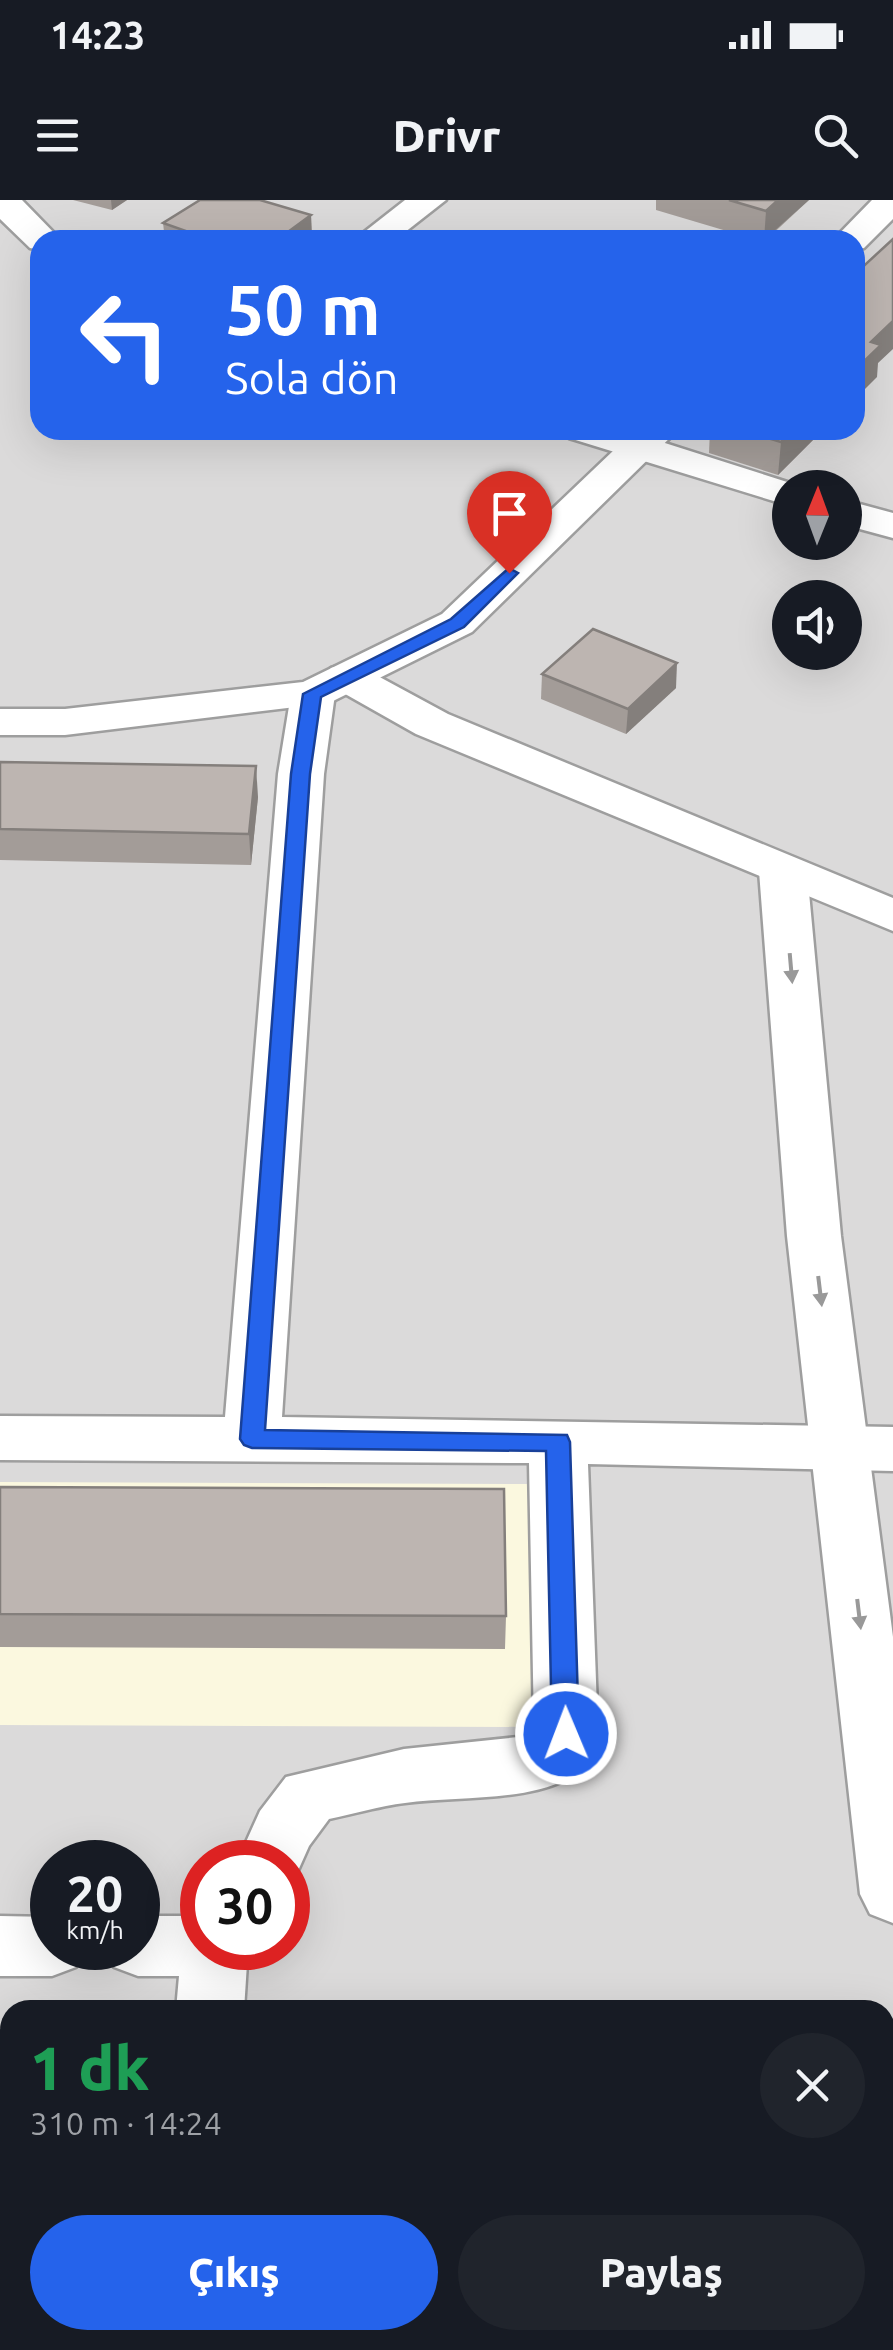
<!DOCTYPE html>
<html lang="tr">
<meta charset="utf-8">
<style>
:root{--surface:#171b24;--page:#20242c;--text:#f1f3f6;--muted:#9ea1a6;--accent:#2563eb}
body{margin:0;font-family:Ubuntu,sans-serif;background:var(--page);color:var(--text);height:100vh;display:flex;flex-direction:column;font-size:38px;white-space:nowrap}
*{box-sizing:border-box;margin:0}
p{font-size:32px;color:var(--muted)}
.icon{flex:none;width:55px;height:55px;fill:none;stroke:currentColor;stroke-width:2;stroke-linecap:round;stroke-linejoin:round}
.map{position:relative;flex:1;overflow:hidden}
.drawer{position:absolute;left:0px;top:1800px;width:895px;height:350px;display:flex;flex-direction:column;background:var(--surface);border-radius:30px 30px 0 0;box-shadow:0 10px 40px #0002}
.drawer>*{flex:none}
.hud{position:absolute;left:30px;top:30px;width:835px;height:210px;border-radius:30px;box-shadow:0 10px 40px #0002;background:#2563eb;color:#fff;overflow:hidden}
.needle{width:65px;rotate:1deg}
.fabs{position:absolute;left:772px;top:270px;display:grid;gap:20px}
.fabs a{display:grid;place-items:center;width:90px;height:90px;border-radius:50%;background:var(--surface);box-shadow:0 10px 40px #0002;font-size:50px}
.speed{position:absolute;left:30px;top:1640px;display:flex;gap:20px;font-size:50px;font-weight:700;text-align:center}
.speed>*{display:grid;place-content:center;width:130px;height:130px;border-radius:50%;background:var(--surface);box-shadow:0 10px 40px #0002;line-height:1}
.speed small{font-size:25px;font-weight:400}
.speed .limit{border:15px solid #d22;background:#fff;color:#111}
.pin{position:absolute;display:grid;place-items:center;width:85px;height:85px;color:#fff;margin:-102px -42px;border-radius:50% 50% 50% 0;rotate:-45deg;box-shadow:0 0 10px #0007}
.pin .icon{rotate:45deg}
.me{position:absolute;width:110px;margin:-55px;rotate:359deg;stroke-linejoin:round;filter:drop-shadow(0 0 8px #0008)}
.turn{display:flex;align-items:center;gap:35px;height:210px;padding:0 30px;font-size:45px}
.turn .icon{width:130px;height:130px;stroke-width:2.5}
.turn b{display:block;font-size:70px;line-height:85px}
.round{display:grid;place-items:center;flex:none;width:105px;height:105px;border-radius:52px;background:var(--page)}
.head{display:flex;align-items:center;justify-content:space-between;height:170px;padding:0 30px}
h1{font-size:60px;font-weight:800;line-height:75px;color:#1e9e55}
.action{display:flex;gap:20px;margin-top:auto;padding:20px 30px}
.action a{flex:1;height:115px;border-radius:60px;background:var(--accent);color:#fff;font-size:40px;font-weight:800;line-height:115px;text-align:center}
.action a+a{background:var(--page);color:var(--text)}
.status{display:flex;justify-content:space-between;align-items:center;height:70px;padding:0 50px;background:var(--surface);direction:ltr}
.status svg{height:28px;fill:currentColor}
header{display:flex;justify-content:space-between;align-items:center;height:130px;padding:0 30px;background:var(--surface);font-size:45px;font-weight:800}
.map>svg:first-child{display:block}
.residential{fill:#dbdada;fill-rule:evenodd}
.education{fill:#fbf8df}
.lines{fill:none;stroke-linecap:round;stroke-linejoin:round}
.minor-casing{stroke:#9e9e9e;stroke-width:5}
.tertiary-casing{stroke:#9e9e9e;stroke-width:5}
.minor{fill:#fff;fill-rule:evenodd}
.tertiary{fill:#fff;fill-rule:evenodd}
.wall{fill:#a39c98}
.shaded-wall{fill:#847f7c}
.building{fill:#bdb5b1;stroke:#847f7c;stroke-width:2.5}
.oneway{fill:#999}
.route{fill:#2563eb;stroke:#184099;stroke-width:2.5}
</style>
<div class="status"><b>14:23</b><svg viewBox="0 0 49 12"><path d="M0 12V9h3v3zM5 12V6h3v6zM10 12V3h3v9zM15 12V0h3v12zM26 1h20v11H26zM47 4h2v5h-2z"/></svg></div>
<header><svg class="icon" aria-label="menu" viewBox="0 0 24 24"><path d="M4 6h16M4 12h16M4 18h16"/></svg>Drivr<svg class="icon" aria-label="search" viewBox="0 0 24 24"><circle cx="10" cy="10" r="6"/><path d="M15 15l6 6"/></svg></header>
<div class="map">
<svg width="893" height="2150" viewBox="0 0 893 2150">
<rect width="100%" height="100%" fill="#ede9e4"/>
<path class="residential" d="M 0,0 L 893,0 L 893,2150 L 0,2150 ZM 40,40 L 855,40 L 855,230 L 40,230 ZM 790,288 L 845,288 L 845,342 L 790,342 ZM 790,398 L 845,398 L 845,452 L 790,452 ZM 52,1662 L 138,1662 L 138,1748 L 52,1748 ZM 202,1662 L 288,1662 L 288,1748 L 202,1748 ZM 10,1810 L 885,1810 L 885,2140 L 10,2140 Z"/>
<path class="education" d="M 0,1282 L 537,1284 L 542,1527 L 0,1525 Z"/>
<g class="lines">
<defs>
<g id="minor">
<path d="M 0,0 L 22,0 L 61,40 L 40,40 L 40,50 L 30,48 L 0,19 Z"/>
<path d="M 405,0 L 446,0 L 395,40 L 354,40 Z"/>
<path d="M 563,230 L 624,230 L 806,288 L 790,288 L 790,306 L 569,238 Z"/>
<path d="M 845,300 L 893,313 L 893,338 L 845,325 Z"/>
<path d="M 347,464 L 363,468 L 448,514 L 893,698 L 893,731 L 416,534 L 331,486 L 325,477 L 331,468 Z"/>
<path d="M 313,481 L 329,485 L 335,494 L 324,574 L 282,1217 L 893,1227 L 893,1271 L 588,1264 L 598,1535 C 591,1549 581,1571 567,1579 C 524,1602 453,1596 405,1603 C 380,1606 354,1614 329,1619 L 309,1646 L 293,1682 L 288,1684 L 288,1662 L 237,1662 L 260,1611 L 286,1577 L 404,1549 L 528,1536 L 534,1528 L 529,1263 L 0,1260 L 0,1216 L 225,1217 L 278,574 L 291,494 L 297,485 Z"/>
<path d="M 0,1716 L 52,1717 L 52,1748 L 85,1748 L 76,1767 L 52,1776 L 0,1776 Z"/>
<path d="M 138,1716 L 202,1716 L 202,1748 L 248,1748 L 244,1810 L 176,1810 L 179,1776 L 138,1776 L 114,1767 L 105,1748 L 138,1748 Z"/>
<rect x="0" y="1828" width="10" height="62"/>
<rect x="148" y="2140" width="74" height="10"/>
</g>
<g id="tertiary">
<path d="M 872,0 L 893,0 L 893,19 L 864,48 L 855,50 L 855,40 L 833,40 Z"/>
<path d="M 635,230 L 678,230 L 472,432 L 329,503 L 65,535 L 0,535 L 0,509 L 65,509 L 303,482 L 442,414 Z"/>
<path d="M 783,656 L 800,661 L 807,671 L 841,1036 L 893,1437 L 893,1723 L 870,1714 L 860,1694 L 787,1036 L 759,671 L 766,661 Z"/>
</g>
</defs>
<use href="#minor" class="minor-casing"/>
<use href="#tertiary" class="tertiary-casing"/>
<use href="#minor" class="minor"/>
<use href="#tertiary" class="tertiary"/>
</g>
<g class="wall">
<path d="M 73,0 L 127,0 L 112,10 Z"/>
<path d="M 656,0 L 809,0 L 766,40 L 757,40 L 656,10 Z"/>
<path d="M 311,15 L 312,40 L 165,40 L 163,23 Z"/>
<path d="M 710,230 L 823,230 L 778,275 L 709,253 Z"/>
<path d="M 542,474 L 676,488 L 626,534 L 541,499 Z"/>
<path d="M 0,562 L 258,597 L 251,665 L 0,660 Z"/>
<path d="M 0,1287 L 506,1416 L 505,1449 L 0,1447 Z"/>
</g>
<g class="shaded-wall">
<path d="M 111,0 L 127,0 L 112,10 Z"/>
<path d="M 778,0 L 809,0 L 764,40 L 766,11 Z"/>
<path d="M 311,15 L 312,40 L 277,40 Z"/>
<path d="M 893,121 L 893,149 L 878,163 L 877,177 L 855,199 L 855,170 L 871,142 Z"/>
<path d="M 794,230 L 823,230 L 778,275 L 781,242 Z"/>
<path d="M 677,463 L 676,488 L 626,534 L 628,509 Z"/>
<path d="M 256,566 L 258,597 L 251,665 L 249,634 Z"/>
<path d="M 85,2140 L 93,2140 L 92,2150 L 84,2150 Z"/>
</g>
<g class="building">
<path d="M 200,0 L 260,0 L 311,15 L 277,40 L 211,40 L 163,23 Z"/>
<path d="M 729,0 L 778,0 L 766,11 Z"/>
<path d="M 893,39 L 893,121 L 871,142 L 881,145 L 855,170 L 855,74 Z"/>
<path d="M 742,230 L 794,230 L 781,242 Z"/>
<path d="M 593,429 L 677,463 L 628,509 L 542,474 Z"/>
<path d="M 0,562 L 256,566 L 249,634 L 0,629 Z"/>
<path d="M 0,1287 L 504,1289 L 506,1416 L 0,1414 Z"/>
<path d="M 0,1947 L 10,1948 L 10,2140 L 85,2140 L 84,2150 L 0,2150 Z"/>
</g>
<defs><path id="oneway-solid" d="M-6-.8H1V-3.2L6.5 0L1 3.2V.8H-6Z" transform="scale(2.5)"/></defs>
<g class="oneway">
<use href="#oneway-solid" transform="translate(791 768) rotate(85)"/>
<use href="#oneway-solid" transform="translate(820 1091) rotate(83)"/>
<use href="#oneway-solid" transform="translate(859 1414) rotate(83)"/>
</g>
<path class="route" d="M 509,368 L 518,373 L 464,427 L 321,497 L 310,574 L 265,1230 L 567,1235 L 570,1242 L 579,1534 L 575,1542 L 566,1545 L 556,1542 L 552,1534 L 546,1251 L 252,1248 L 244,1245 L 240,1239 L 291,574 L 303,494 L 451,419 Z"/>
</svg>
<div class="fabs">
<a><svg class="needle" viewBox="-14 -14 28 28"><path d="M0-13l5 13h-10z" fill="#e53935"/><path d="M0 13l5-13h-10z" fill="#9ea1a6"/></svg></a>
<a><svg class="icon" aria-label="sound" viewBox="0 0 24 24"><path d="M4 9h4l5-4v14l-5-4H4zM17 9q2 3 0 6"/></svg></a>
</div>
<div class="speed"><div>20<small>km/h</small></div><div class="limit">30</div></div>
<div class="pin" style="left:509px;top:373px;background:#d93025"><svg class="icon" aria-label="arrive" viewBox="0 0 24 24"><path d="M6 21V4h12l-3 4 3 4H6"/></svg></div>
<svg class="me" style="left:566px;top:1534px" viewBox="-20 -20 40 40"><circle r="17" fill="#2563eb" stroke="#fff" stroke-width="3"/><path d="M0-11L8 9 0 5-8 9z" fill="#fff"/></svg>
<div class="hud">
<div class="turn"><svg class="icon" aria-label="left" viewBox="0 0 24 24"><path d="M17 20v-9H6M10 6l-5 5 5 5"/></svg><div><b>50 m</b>Sola dön</div></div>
</div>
<section class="drawer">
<div class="head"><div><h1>1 dk</h1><p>310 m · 14:24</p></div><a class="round"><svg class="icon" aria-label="close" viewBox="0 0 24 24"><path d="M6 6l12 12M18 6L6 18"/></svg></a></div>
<div class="action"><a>Çıkış</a><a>Paylaş</a></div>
</section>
</div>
